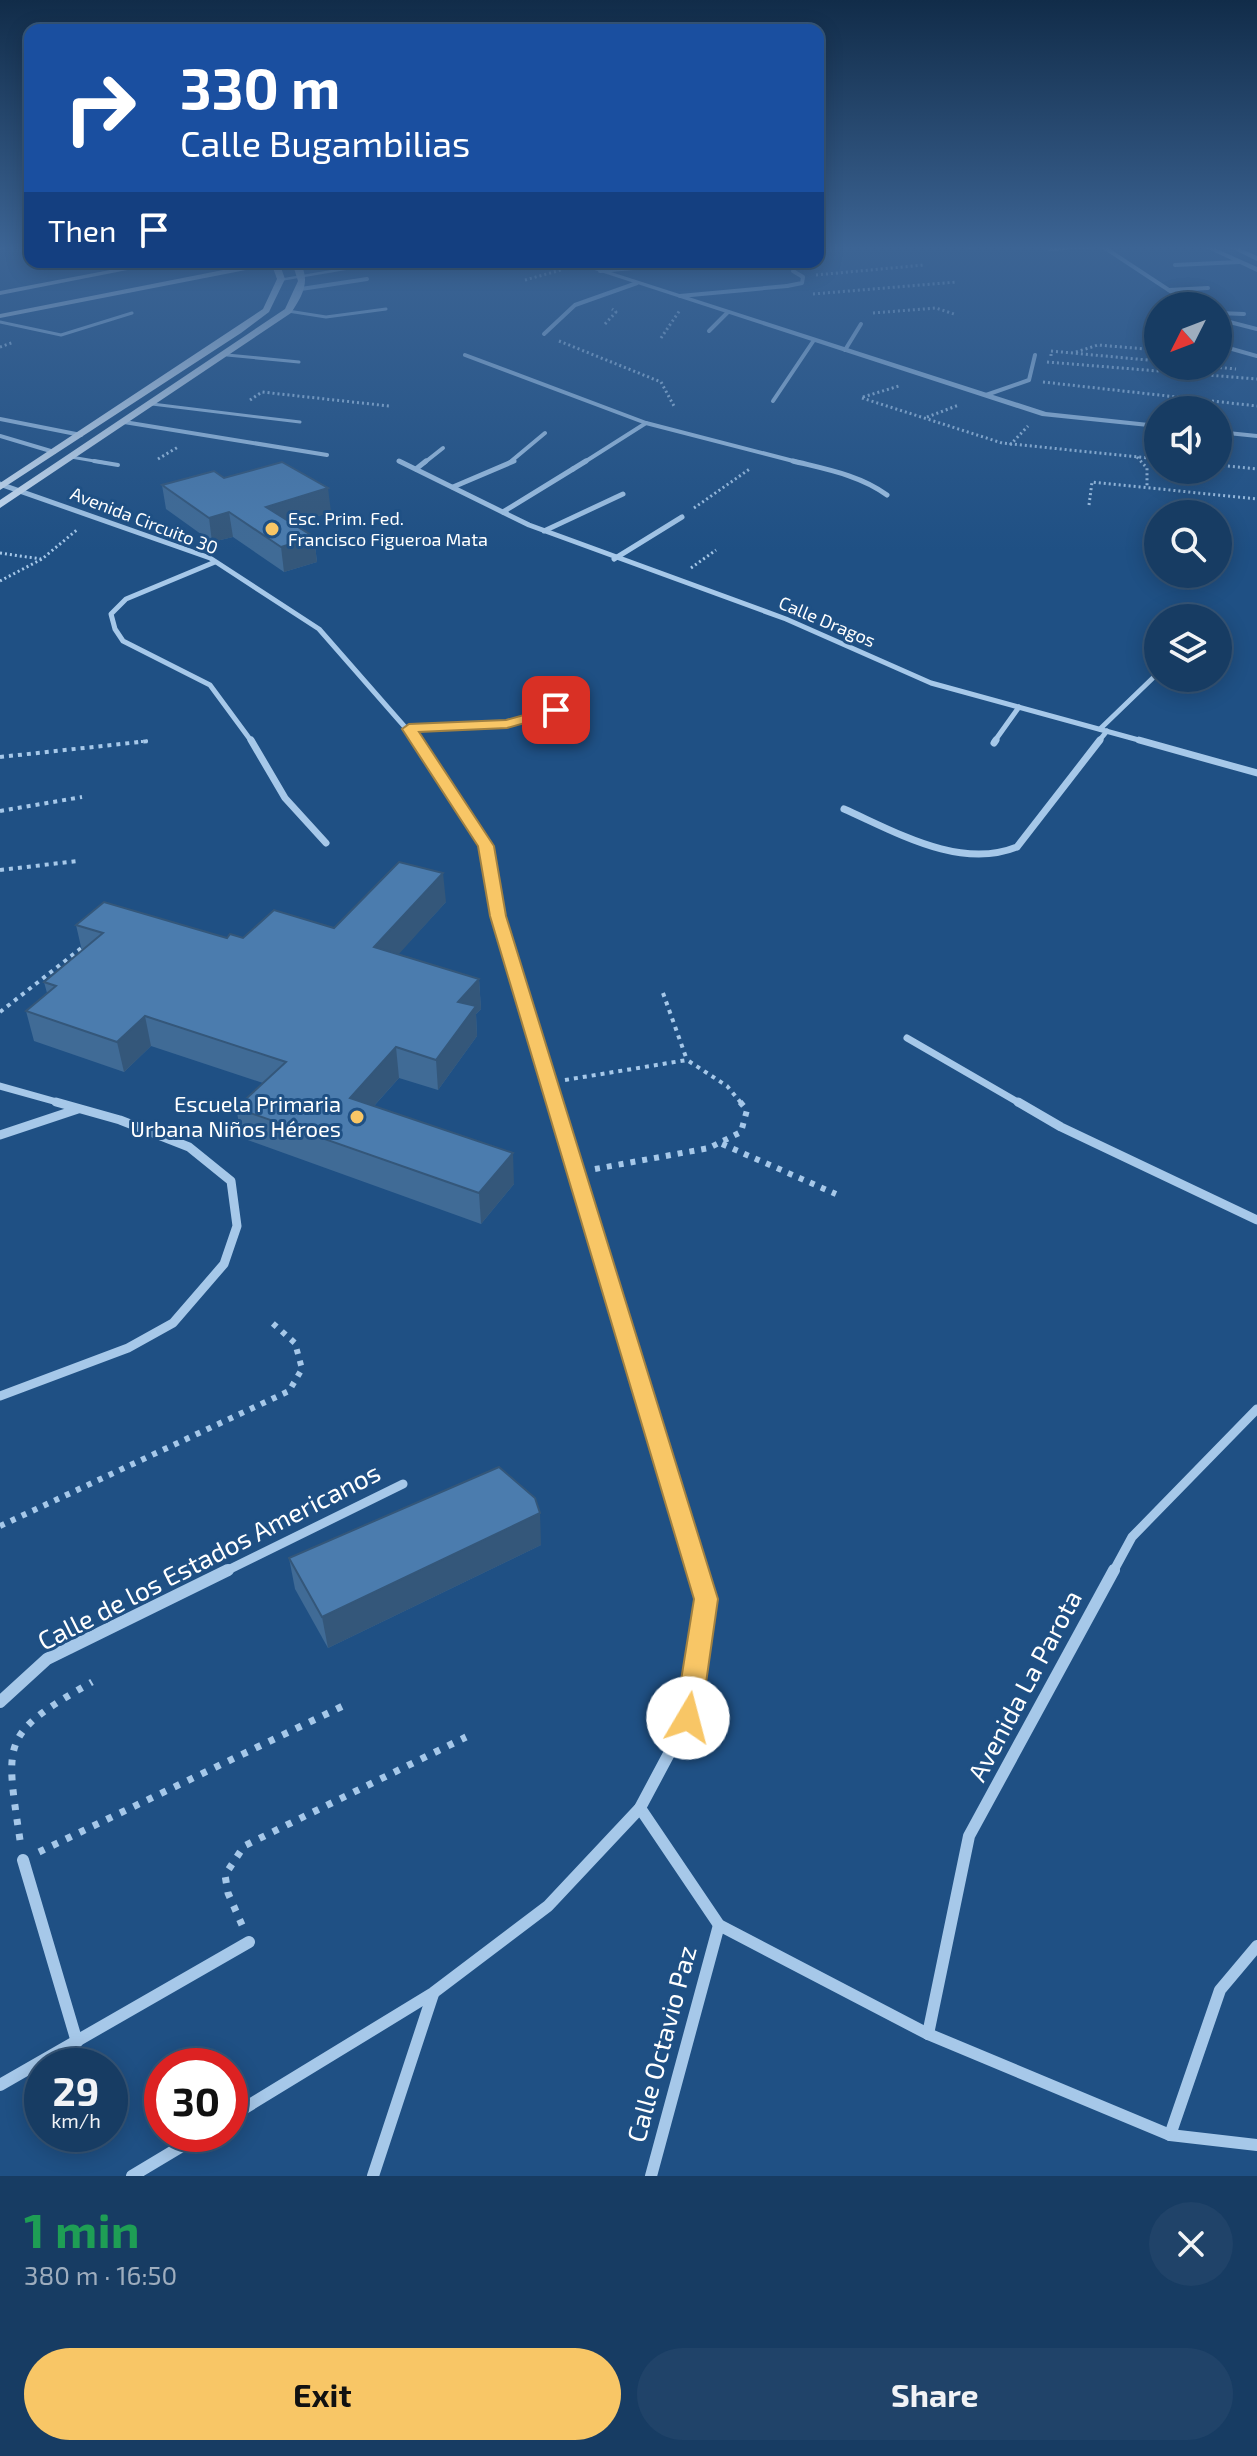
<!DOCTYPE html>
<meta charset="utf-8">
<style>
:root{--surface:#173c63;--page:#204369;--text:#f1f3f6;--muted:#9eadbe;--line:#365678;--accent:#f8c666}
body{margin:0;font-family:"Exo 2",sans-serif;background:var(--page);color:var(--text);height:100vh;display:flex;flex-direction:column;font-size:30px;white-space:nowrap}
*{box-sizing:border-box;margin:0}
p{font-size:26px;color:var(--muted)}
.icon{flex:none;width:44px;height:44px;fill:none;stroke:currentColor;stroke-width:2;stroke-linecap:round;stroke-linejoin:round}
.map{position:relative;height:2176px;overflow:hidden}
.drawer{display:flex;flex-direction:column;background:var(--surface);flex:1}
.drawer>*{flex:none}
.hud{position:absolute;left:24px;top:24px;width:800px;height:244px;border-radius:16px;box-shadow:0 4px 20px #0003,0 0 0 2px var(--line);background:#1a4fa0;color:#fff;overflow:hidden}
.needle{width:52px;rotate:228deg}
.controls{position:absolute;left:1144px;top:292px;display:grid;gap:16px}
.controls a{display:grid;place-items:center;width:88px;height:88px;border-radius:50%;background:var(--surface);box-shadow:0 4px 20px #0003,0 0 0 2px var(--line);font-size:40px}
.speed{position:absolute;left:24px;top:2048px;display:flex;gap:16px;font-size:40px;font-weight:700;text-align:center}
.speed>*{display:grid;place-content:center;width:104px;height:104px;border-radius:50%;background:var(--surface);box-shadow:0 4px 20px #0003,0 0 0 2px var(--line);line-height:1}
.speed small{font-size:20px;font-weight:400}
.speed .limit{border:12px solid #d22;background:#fff;color:#111}
.pin{position:absolute;display:grid;place-items:center;width:68px;height:68px;color:#fff;margin:-34px;border-radius:16px;box-shadow:0 4px 12px #0006}
.me{position:absolute;width:88px;margin:-44px;rotate:8deg;stroke-linejoin:round;filter:drop-shadow(0 0 6px #0008)}
.turn{display:flex;align-items:center;gap:28px;height:168px;padding:0 24px;font-size:36px}
.turn .icon{width:104px;height:104px;stroke-width:2.5}
.turn b{display:block;font-size:56px;line-height:68px}
.then{display:flex;align-items:center;height:76px;padding:0 24px;background:#0003;gap:16px;font-size:30px}
.round{display:grid;place-items:center;flex:none;width:84px;height:84px;border-radius:42px;background:var(--page)}
.headline{display:flex;align-items:center;justify-content:space-between;height:136px;padding:0 24px}
h1{font-size:48px;font-weight:700;line-height:60px;color:#1e9e55}
.primary-button{display:flex;gap:16px;margin-top:auto;padding:16px 24px}
.primary-button a{flex:1;height:92px;border-radius:48px;background:var(--accent);color:#111;font-size:32px;font-weight:700;line-height:92px;text-align:center}
.primary-button a+a{background:var(--page);color:var(--text)}
.map>svg:first-child{display:block}
.lines{fill:none;stroke-linecap:round;stroke-linejoin:round}
.path-far3{stroke:#a6c8e9;stroke-width:3;stroke-dasharray:2 3;stroke-linecap:butt}
.path-far2{stroke:#a6c8e9;stroke-width:4;stroke-dasharray:4 5;stroke-linecap:butt}
.path-far1{stroke:#a6c8e9;stroke-width:6;stroke-dasharray:5 7;stroke-linecap:butt}
.path{stroke:#a6c8e9;stroke-width:7;stroke-dasharray:6 9;stroke-linecap:butt}
.service-far1{stroke:#a6c8e9;stroke-width:3}
.service{stroke:#a6c8e9;stroke-width:4}
.pedestrian-far1{stroke:#a6c8e9;stroke-width:4}
.pedestrian{stroke:#a6c8e9;stroke-width:5}
.minor-far4{stroke:#a6c8e9;stroke-width:4}
.minor-far3{stroke:#a6c8e9;stroke-width:5}
.minor-far2{stroke:#a6c8e9;stroke-width:7}
.minor-far1{stroke:#a6c8e9;stroke-width:9}
.minor{stroke:#a6c8e9;stroke-width:12}
.tertiary{fill:#a6c8e9;fill-rule:evenodd}
.secondary{fill:#d1e4f7;fill-rule:evenodd}
.wall{fill:#406b96}
.shaded-wall{fill:#34577a}
.building{fill:#4b7cae;stroke:#34577a;stroke-width:2}
.route{fill:#f8c666;stroke:#a18142;stroke-width:2}
.poi-dot{fill:#f8c666;stroke:#1f5084;stroke-width:3}
.labels{text-anchor:middle;stroke-width:6;stroke-linejoin:round;paint-order:stroke}
.far-poi-label{font-size:18px;fill:#fff;stroke:#1f5084;text-anchor:start}
.far-street-label{font-size:18px;fill:#fff;stroke:#1f5084}
.poi-label{font-size:22px;fill:#fff;stroke:#1f5084;text-anchor:end}
.near-street-label{font-size:26px;fill:#fff;stroke:#1f5084}
</style>
<div class="map">
<svg width="1257" height="2176" viewBox="0 0 1257 2176">
<rect width="100%" height="100%" fill="#1f5084"/>
<g class="lines">
<g class="path-far3">
<path d="M 816,275 L 924,265"/>
<path d="M 525,280 L 561,270"/>
<path d="M 813,294 L 957,282"/>
<path d="M 873,313 L 936,308 L 954,314"/>
<path d="M 605,324 L 616,312 L 612,309"/>
<path d="M 661,338 L 680,310"/>
<path d="M 559,341 L 661,382 L 675,408"/>
<path d="M 0,347 L 14,342"/>
<path d="M 1076,352 L 1098,345 L 1158,350"/>
<path d="M 1051,356 L 1051,351 L 1158,361"/>
<path d="M 1047,362 L 1257,379"/>
<path d="M 1205,366 L 1236,369"/>
<path d="M 1043,382 L 1257,406"/>
<path d="M 863,397 L 899,386"/>
<path d="M 862,398 L 1002,443 L 1158,459"/>
<path d="M 250,400 L 262,392 L 389,406"/>
<path d="M 927,417 L 959,405"/>
<path d="M 1010,445 L 1028,426"/>
<path d="M 1137,457 L 1147,468 L 1147,487"/>
<path d="M 158,459 L 178,447"/>
<path d="M 1218,465 L 1257,469"/>
<path d="M 1089,505 L 1092,482 L 1257,499"/>
<path d="M 694,508 L 751,468"/>
<path d="M 0,553 L 41,559"/>
<path d="M 691,568 L 716,550"/>
<path d="M 0,581 L 42,559 L 78,529"/>
<path d="M 136,742 L 149,741"/>
</g>
<g class="path-far2">
<path d="M 0,757 L 149,741"/>
<path d="M 0,811 L 82,797"/>
<path d="M 0,870 L 78,861"/>
<path d="M 663,993 L 687,1060"/>
<path d="M 0,1012 L 84,946"/>
<path d="M 565,1080 L 687,1060 L 727,1086 L 742,1104"/>
</g>
<g class="path-far1">
<path d="M 722,1144 L 836,1194"/>
<path d="M 595,1169 L 709,1148 L 741,1132 L 747,1110 L 740,1102"/>
<path d="M 0,1526 L 289,1391 L 302,1369 L 295,1343 L 269,1320"/>
</g>
<g class="path">
<path d="M 20,1840 C 5,1739 1,1734 92,1682"/>
<path d="M 39,1852 L 345,1705"/>
<path d="M 242,1925 L 228,1893 L 225,1875 L 244,1846 L 466,1737"/>
</g>
<g class="service-far1">
<path d="M 288,311 L 326,317 L 386,309"/>
<path d="M 0,322 L 61,335 L 132,313"/>
<path d="M 227,355 L 299,362"/>
<path d="M 152,404 L 300,422"/>
<path d="M 71,457 L 106,463"/>
</g>
<path class="service" d="M 94,461 L 118,465"/>
<g class="pedestrian-far1">
<path d="M 787,286 L 802,283 L 803,277 L 793,271"/>
<path d="M 301,289 L 367,279"/>
<path d="M 709,331 L 728,312"/>
<path d="M 465,355 L 646,423 L 801,463"/>
<path d="M 0,419 L 81,435"/>
<path d="M 124,422 L 327,455"/>
<path d="M 0,436 L 54,452"/>
<path d="M 583,463 L 646,423"/>
</g>
<g class="pedestrian">
<path d="M 793,461 C 825,469 860,475 887,495"/>
<path d="M 573,469 L 586,461"/>
<path d="M 1100,729 L 1157,674"/>
</g>
<g class="minor-far4">
<path d="M 967,246 L 971,247"/>
<path d="M 1102,246 L 1193,306"/>
<path d="M 1050,249 L 1092,246"/>
<path d="M 1175,265 L 1239,262"/>
<path d="M 600,271 L 700,262"/>
<path d="M 1169,290 L 1208,288"/>
<path d="M 680,296 L 787,286"/>
<path d="M 1218,313 L 1244,314"/>
<path d="M 1218,319 L 1257,329"/>
<path d="M 544,334 L 575,305 L 637,283"/>
<path d="M 1218,345 L 1257,356"/>
<path d="M 845,350 L 861,324"/>
<path d="M 986,395 L 1029,380 L 1035,355"/>
<path d="M 773,401 L 814,340"/>
<path d="M 399,461 L 403,463"/>
<path d="M 424,463 L 443,448"/>
<path d="M 509,463 L 545,433"/>
</g>
<g class="minor-far3">
<path d="M 399,461 L 529,525 L 786,619 L 931,683 L 1146,742"/>
<path d="M 416,469 L 426,461"/>
<path d="M 0,484 L 210,558 L 319,629 L 418,742"/>
<path d="M 453,487 L 514,461"/>
<path d="M 503,512 L 573,469"/>
<path d="M 544,531 L 623,494"/>
<path d="M 614,559 L 682,517"/>
<path d="M 215,562 L 126,599 L 111,614 L 115,629 L 123,641 L 210,685 L 252,742"/>
<path d="M 409,729 L 507,724 L 556,710"/>
<path d="M 994,742 L 1019,707"/>
<path d="M 1098,742 L 1107,731"/>
</g>
<g class="minor-far2">
<path d="M 251,740 L 285,798 L 326,843"/>
<path d="M 417,740 L 486,846 L 498,916 L 555,1104"/>
<path d="M 1139,740 L 1257,773"/>
<path d="M 994,743 L 996,740"/>
<path d="M 844,809 C 896,832 960,870 1017,847 L 1100,740"/>
<path d="M 907,1038 L 1021,1104"/>
<path d="M 0,1086 L 64,1104"/>
</g>
<g class="minor-far1">
<path d="M 555,1102 L 698,1572"/>
<path d="M 1018,1102 L 1061,1127 L 1257,1220"/>
<path d="M 0,1135 L 78,1109"/>
<path d="M 0,1396 L 128,1348 L 173,1323 L 224,1264 L 237,1226 L 231,1181 L 189,1147 L 120,1120 L 56,1102"/>
<path d="M 224,1572 L 403,1484"/>
<path d="M 1113,1572 L 1132,1537 L 1257,1409"/>
</g>
<g class="minor">
<path d="M 0,1702 L 47,1659 L 228,1570"/>
<path d="M 640,1808 L 719,1925 L 928,2034 L 1170,2135 L 1257,2145"/>
<path d="M 23,1860 L 77,2042"/>
<path d="M 928,2034 L 969,1836 L 1114,1570"/>
<path d="M 0,2085 L 249,1942"/>
<path d="M 230,2117 L 433,1993 L 548,1906 L 640,1808 L 688,1718 L 706,1599 L 697,1570"/>
<path d="M 1170,2135 L 1220,1990 L 1257,1946"/>
<path d="M 132,2176 L 202,2134"/>
<path d="M 373,2176 L 433,1994"/>
<path d="M 651,2176 L 719,1925"/>
</g>
<g class="tertiary">
<path d="M 1202,246 L 1210,246 L 1257,267 L 1257,272 Z"/>
<path d="M 1227,246 L 1235,246 L 1257,256 L 1257,261 Z"/>
<path d="M 378,262 L 394,262 L 281,281 L 278,279 Z"/>
<path d="M 570,262 L 580,262 L 1046,412 L 1158,424 L 1158,428 L 1042,416 Z"/>
<path d="M 1218,430 L 1257,434 L 1257,438 L 1218,434 Z"/>
</g>
<g class="secondary">
<path d="M 0,246 L 13,246 L 0,250 Z"/>
<path d="M 152,262 L 168,262 L 0,295 L 0,291 Z"/>
<path d="M 263,262 L 279,262 L 285,279 L 269,312 L 241,333 L 0,490 L 0,483 L 263,309 L 277,279 L 272,265 L 0,318 L 0,314 Z"/>
<path d="M 292,262 L 300,262 C 311,282 302,296 291,313 L 0,508 L 0,500 L 285,309 L 298,281 Z"/>
</g>
</g>
<g class="wall">
<path d="M 224,478 L 331,512 L 293,524 L 314,537 L 317,562 L 284,572 L 233,537 L 212,542 L 166,509 L 162,485 Z"/>
<path d="M 446,902 L 398,954 L 479,979 L 481,1009 L 476,1014 L 477,1036 L 438,1090 L 399,1078 L 374,1106 L 514,1184 L 481,1224 L 242,1138 L 236,1108 L 263,1083 L 151,1046 L 124,1072 L 34,1041 L 26,1011 L 47,993 L 44,982 L 82,951 L 76,925 L 227,938 L 243,938 L 334,928 Z"/>
<path d="M 541,1545 L 328,1648 L 295,1589 L 289,1558 Z"/>
</g>
<g class="shaded-wall">
<path d="M 328,488 L 331,512 L 269,531 L 266,507 Z"/>
<path d="M 229,512 L 233,537 L 212,542 L 209,518 Z"/>
<path d="M 314,537 L 317,562 L 284,572 L 281,547 Z"/>
<path d="M 443,873 L 446,902 L 378,977 L 374,947 Z"/>
<path d="M 479,979 L 481,1009 L 476,1014 L 477,1036 L 438,1090 L 436,1060 L 458,1002 Z"/>
<path d="M 145,1016 L 151,1046 L 124,1072 L 117,1042 Z"/>
<path d="M 396,1047 L 399,1078 L 354,1128 L 350,1098 Z"/>
<path d="M 513,1153 L 514,1184 L 481,1224 L 479,1193 Z"/>
<path d="M 540,1513 L 541,1545 L 328,1648 L 322,1617 Z"/>
</g>
<g class="building">
<path d="M 282,462 L 328,488 L 266,507 L 314,537 L 281,547 L 229,512 L 209,518 L 162,485 L 214,471 L 224,478 Z"/>
<path d="M 399,862 L 443,873 L 374,947 L 479,979 L 458,1002 L 476,1006 L 436,1060 L 396,1047 L 350,1098 L 513,1153 L 479,1193 L 236,1108 L 286,1062 L 145,1016 L 117,1042 L 26,1011 L 56,986 L 44,982 L 103,933 L 76,925 L 104,902 L 227,938 L 230,934 L 243,938 L 274,910 L 334,928 Z"/>
<path d="M 499,1467 L 535,1498 L 540,1513 L 322,1617 L 289,1558 Z"/>
</g>
<linearGradient id="sky" x2="0" y2="1"><stop stop-color="#112c49"/><stop offset="0.45" stop-color="#3c6494"/><stop offset="1" stop-color="#3c6494" stop-opacity="0"/></linearGradient>
<rect width="1257" height="551" fill="url(#sky)"/>
<path class="route" d="M 556,706 L 560,707 L 560,713 L 507,728 L 419,732 L 494,846 L 506,916 L 718,1599 L 701,1718 L 697,1726 L 688,1729 L 679,1726 L 675,1718 L 694,1599 L 490,916 L 478,846 L 402,729 L 409,724 L 506,720 Z"/>
<g class="poi-dot">
<circle cx="272" cy="529" r="8"/>
<circle cx="357" cy="1117" r="8"/>
</g>
<g class="labels">
<g class="far-poi-label">
<text x="288" y="525">Esc. Prim. Fed.<tspan x="288" dy="21">Francisco Figueroa Mata</tspan></text>
</g>
<g class="far-street-label">
<text transform="translate(144 521) rotate(21)" y="6">Avenida Circuito 30</text>
<text transform="translate(827 622) rotate(23)" y="6">Calle Dragos</text>
</g>
<g class="poi-label">
<text x="341" y="1112">Escuela Primaria<tspan x="341" dy="25">Urbana Niños Héroes</tspan></text>
</g>
<g class="near-street-label">
<text transform="translate(209 1557) rotate(-27)" y="9">Calle de los Estados Americanos</text>
<text transform="translate(1025 1686) rotate(-62)" y="9">Avenida La Parota</text>
<text transform="translate(662 2044) rotate(-75)" y="9">Calle Octavio Paz</text>
</g>
</g>
</svg>
<div class="controls">
<a><svg class="needle" viewBox="-14 -14 28 28"><path d="M0-13l5 13h-10z" fill="#e53935"/><path d="M0 13l5-13h-10z" fill="#9eadbe"/></svg></a>
<a><svg class="icon" aria-label="sound" viewBox="0 0 24 24"><path d="M4 9h4l5-4v14l-5-4H4zM17 9q2 3 0 6"/></svg></a>
<a><svg class="icon" aria-label="search" viewBox="0 0 24 24"><circle cx="10" cy="10" r="6"/><path d="M15 15l6 6"/></svg></a>
<a><svg class="icon" aria-label="layers" viewBox="0 0 24 24"><path d="M12 4l9 5-9 5-9-5zM3 14l9 5 9-5"/></svg></a>
</div>
<div class="speed"><div>29<small>km/h</small></div><div class="limit">30</div></div>
<div class="pin" style="left:556px;top:710px;background:#d93025"><svg class="icon" aria-label="arrive" viewBox="0 0 24 24"><path d="M6 21V4h12l-3 4 3 4H6"/></svg></div>
<svg class="me" style="left:688px;top:1718px" viewBox="-20 -20 40 40"><circle r="19" fill="#fff"/><path d="M0-13L10 11 0 6-10 11z" fill="#f8c666"/></svg>
<div class="hud">
<div class="turn"><svg class="icon" aria-label="right" viewBox="0 0 24 24"><path d="M7 20v-9h11M14 6l5 5-5 5"/></svg><div><b>330 m</b>Calle Bugambilias</div></div>
<div class="then">Then<svg class="icon" aria-label="arrive" viewBox="0 0 24 24"><path d="M6 21V4h12l-3 4 3 4H6"/></svg></div>
</div>
</div>
<section class="drawer">
<div class="headline"><div><h1>1 min</h1><p>380 m · 16:50</p></div><a class="round"><svg class="icon" aria-label="close" viewBox="0 0 24 24"><path d="M6 6l12 12M18 6L6 18"/></svg></a></div>
<div class="primary-button"><a>Exit</a><a>Share</a></div>
</section>
